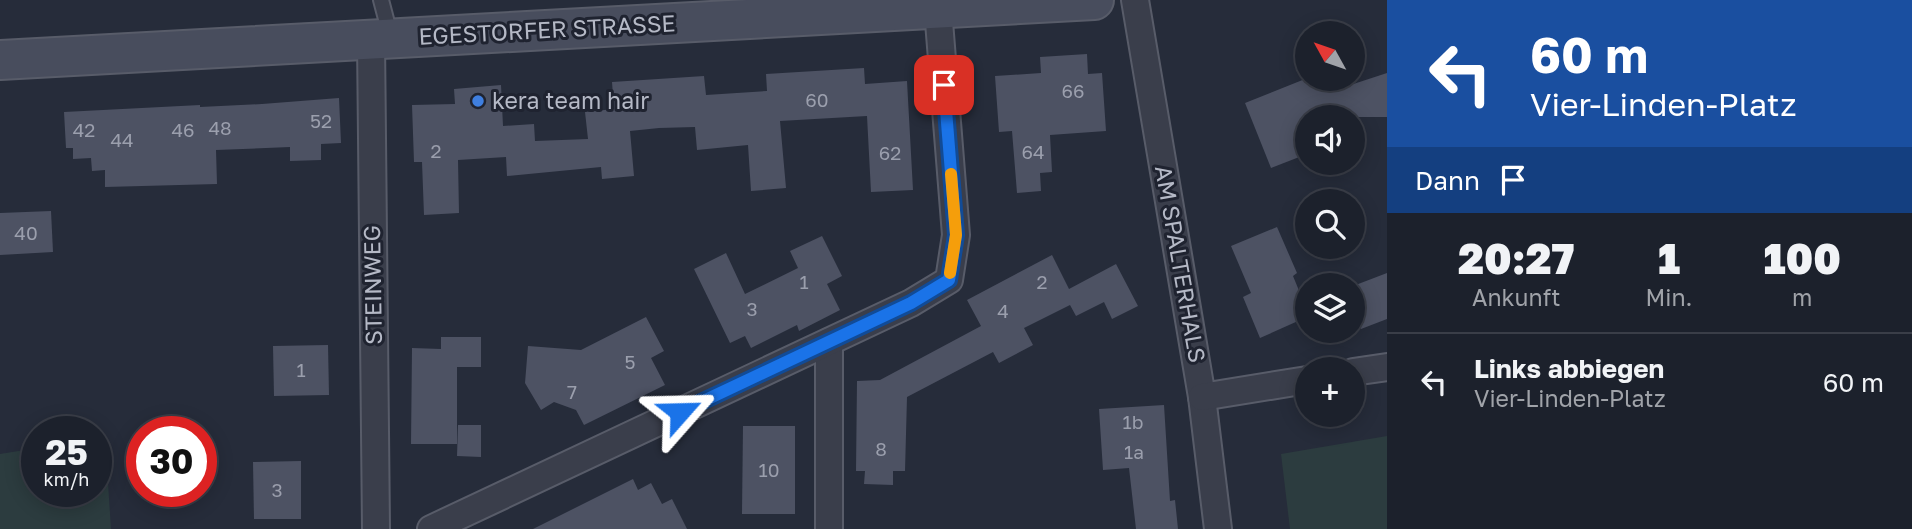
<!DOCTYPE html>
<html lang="de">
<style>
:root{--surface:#1c212c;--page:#292e38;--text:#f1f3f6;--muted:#a0a3a9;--line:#3a3e48}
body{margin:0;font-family:"Golos Text",sans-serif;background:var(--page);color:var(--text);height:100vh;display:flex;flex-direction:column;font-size:26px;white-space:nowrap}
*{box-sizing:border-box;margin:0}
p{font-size:23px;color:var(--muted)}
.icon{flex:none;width:38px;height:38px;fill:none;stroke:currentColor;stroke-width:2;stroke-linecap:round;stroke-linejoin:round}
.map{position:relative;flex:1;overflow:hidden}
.panel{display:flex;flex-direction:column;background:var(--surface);width:525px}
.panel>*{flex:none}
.hud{background:#1a4fa0;color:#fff;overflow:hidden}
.needle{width:46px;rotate:310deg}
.tools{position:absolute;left:1295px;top:21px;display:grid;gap:14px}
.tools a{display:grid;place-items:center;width:70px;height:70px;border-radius:50%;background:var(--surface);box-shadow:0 4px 18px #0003,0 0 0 2px var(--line);font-size:35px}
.speed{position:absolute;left:21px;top:416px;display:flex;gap:14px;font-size:35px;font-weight:700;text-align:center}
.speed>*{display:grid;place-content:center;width:91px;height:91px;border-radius:50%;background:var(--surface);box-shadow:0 4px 18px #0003,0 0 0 2px var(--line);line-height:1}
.speed small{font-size:18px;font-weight:400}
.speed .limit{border:10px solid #d22;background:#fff;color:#111}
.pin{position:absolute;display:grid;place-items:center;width:60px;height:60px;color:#fff;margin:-30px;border-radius:14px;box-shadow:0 4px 10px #0006}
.me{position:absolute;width:77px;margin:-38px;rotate:65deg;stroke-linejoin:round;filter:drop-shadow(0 0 5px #0008)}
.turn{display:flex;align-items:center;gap:24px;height:147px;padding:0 28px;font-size:32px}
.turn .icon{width:91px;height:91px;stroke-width:2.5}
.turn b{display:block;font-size:49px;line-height:60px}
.then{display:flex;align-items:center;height:66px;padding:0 28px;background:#0003;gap:14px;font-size:26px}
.eta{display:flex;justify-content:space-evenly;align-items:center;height:119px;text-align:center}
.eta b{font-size:42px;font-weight:800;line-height:49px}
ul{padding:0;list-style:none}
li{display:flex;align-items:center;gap:21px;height:98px;padding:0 28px;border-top:2px solid var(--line)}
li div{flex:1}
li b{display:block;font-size:26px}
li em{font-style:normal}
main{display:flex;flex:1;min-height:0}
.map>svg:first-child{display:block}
.green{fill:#2c3c3f}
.building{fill:#4d5263}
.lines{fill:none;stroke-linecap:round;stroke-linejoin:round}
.service-casing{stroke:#585c69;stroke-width:18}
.minor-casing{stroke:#585c69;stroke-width:30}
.secondary-casing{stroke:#585c69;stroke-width:42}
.service{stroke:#3a3e4b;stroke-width:14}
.minor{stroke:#3a3e4b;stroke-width:26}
.secondary{stroke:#484d5d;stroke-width:38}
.route-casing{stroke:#114b97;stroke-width:18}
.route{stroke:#1a73e8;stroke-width:12}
.slow{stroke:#f59e0b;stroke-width:12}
.shop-dot{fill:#3f7fe0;stroke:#1f2330;stroke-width:2.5}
.labels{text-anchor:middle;stroke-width:6;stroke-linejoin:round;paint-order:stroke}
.number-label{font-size:19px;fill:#9b9fad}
.street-label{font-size:23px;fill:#b5b9c6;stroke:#1f2330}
.poi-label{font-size:23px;fill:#b5b9c6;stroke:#1f2330;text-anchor:start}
</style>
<main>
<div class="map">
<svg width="1387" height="529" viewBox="0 0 1387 529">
<rect width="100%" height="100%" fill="#262c3a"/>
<g class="green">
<path d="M 105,436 L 111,529 L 0,529 L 0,454 L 37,448 L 37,492 L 96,492 L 96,438 Z"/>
<path d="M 1387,436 L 1387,529 L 1290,529 L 1281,454 Z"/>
</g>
<g class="building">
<path d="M 1087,54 L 1088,74 L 1102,73 L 1106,131 L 1050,135 L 1052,172 L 1040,173 L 1041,191 L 1017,193 L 1012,131 L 999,132 L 995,76 L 1041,73 L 1040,57 Z"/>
<path d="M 864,68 L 865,84 L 907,81 L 913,190 L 871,192 L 867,116 L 780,121 L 786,188 L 751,191 L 748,145 L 697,150 L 695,127 L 659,128 L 630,131 L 634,176 L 602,179 L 601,167 L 507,176 L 506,157 L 458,160 L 459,213 L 424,215 L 422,162 L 414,162 L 412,105 L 455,104 L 454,89 L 501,85 L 503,126 L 534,124 L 535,141 L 588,139 L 585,112 L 614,109 L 612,82 L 704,76 L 706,95 L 767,91 L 766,74 Z"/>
<path d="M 1387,73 L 1387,117 L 1307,117 L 1307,154 L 1271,168 L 1245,103 L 1305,79 L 1327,79 L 1332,91 Z"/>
<path d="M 339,98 L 341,143 L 321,144 L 321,160 L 290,161 L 290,147 L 216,150 L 217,184 L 105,187 L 105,170 L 92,171 L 91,158 L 73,159 L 73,148 L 66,148 L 64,112 L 200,105 L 200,107 L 262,104 Z"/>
<path d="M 51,211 L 53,252 L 0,255 L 0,213 Z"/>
<path d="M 1277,227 L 1297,273 L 1293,276 L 1307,310 L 1307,317 L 1260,338 L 1243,297 L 1251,293 L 1231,246 Z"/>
<path d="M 822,236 L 842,276 L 827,284 L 840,310 L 799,331 L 797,325 L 751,348 L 745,336 L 730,343 L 694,269 L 726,253 L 745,294 L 798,268 L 790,251 Z"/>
<path d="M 1052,255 L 1069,289 L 1116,264 L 1138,306 L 1112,319 L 1104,302 L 1076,316 L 1070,305 L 1024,328 L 1033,345 L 999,363 L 993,352 L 907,397 L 905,471 L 893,471 L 893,485 L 864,484 L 865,471 L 856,471 L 857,381 L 880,380 L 981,326 L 967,300 Z"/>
<path d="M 1387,273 L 1387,319 L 1361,329 L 1353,308 L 1353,286 Z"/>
<path d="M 646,317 L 664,351 L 651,358 L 665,385 L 584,425 L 576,410 L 554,402 L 541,410 L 525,383 L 528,346 L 581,350 Z"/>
<path d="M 441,337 L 481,337 L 481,367 L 457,367 L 457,444 L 411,444 L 412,348 L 441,349 Z"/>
<path d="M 328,345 L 329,395 L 274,396 L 273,346 Z"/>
<path d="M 1164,405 L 1170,501 L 1175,500 L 1178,529 L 1136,529 L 1129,468 L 1103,470 L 1099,409 Z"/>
<path d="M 458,425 L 481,425 L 481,457 L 457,456 Z"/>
<path d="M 743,426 L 795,426 L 795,514 L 742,514 Z"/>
<path d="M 301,461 L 301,519 L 254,519 L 253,462 Z"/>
<path d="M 633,479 L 638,490 L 651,483 L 662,504 L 672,499 L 687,529 L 533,529 Z"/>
</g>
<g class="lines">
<defs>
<path id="service" d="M 381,0 L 391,38"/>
<g id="minor">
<path d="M 1135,0 L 1202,397 L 1218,529"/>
<path d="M 371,40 L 376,529"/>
<path d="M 829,342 L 829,529"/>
<path d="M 1353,372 L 1387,367"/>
<path d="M 1202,397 L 1307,380"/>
<path d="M 431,529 L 911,303 L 949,280 L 956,235 L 938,9"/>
</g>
<path id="secondary" d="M 0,60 L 1094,0"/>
</defs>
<use href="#service" class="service-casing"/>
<use href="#minor" class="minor-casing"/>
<use href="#secondary" class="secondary-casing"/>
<use href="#service" class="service"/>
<use href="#minor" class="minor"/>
<use href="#secondary" class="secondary"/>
</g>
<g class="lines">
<defs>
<path id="route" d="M 680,412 L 911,303 L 949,280 L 956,235 L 944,85"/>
</defs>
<use href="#route" class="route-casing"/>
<use href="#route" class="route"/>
<path class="slow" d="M 950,273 L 956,235 L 951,174"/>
</g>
<circle class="shop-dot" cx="478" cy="101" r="7"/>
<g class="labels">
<g class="number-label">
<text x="1073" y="98">66</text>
<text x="817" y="107">60</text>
<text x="321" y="128">52</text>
<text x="220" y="135">48</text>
<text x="84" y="137">42</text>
<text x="183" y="137">46</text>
<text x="122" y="147">44</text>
<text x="436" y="158">2</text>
<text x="1033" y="159">64</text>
<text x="890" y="160">62</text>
<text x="26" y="240">40</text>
<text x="804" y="289">1</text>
<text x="1042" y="289">2</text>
<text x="752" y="316">3</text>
<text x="1003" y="318">4</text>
<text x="630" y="369">5</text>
<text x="301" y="377">1</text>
<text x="572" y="399">7</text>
<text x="1133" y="429">1b</text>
<text x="881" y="456">8</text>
<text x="1134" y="459">1a</text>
<text x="769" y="477">10</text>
<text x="277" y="497">3</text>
</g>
<g class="street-label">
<text transform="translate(547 30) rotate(-3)" y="8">EGESTORFER STRASSE</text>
<text transform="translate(1180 264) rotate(80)" y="8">AM SPALTERHALS</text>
<text transform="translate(373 285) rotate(-91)" y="8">STEINWEG</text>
</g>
<g class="poi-label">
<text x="492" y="109">kera team hair</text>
</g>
</g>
</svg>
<div class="tools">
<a><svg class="needle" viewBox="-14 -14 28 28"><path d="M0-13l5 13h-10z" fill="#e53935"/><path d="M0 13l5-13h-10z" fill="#a0a3a9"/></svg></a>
<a><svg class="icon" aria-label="sound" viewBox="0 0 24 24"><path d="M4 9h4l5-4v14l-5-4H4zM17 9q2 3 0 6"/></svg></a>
<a><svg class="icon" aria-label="search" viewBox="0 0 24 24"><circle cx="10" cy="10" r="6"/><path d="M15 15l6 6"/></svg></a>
<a><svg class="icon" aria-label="layers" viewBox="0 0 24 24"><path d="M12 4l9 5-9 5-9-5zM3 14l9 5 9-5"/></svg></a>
<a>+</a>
</div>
<div class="speed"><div>25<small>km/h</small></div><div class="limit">30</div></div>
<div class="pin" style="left:944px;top:85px;background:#d93025"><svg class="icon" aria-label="arrive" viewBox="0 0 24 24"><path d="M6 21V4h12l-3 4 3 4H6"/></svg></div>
<svg class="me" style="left:680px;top:412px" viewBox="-20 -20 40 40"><path d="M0-17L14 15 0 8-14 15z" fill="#1a73e8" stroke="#fff" stroke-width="4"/></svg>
</div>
<section class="panel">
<div class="hud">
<div class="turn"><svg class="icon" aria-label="left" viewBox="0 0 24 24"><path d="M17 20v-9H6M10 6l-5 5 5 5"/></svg><div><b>60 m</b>Vier-Linden-Platz</div></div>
<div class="then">Dann<svg class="icon" aria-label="arrive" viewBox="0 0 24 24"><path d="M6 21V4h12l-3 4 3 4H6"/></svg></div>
</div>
<div class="eta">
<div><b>20:27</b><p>Ankunft</p></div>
<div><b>1</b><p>Min.</p></div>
<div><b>100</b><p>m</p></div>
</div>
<ul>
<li><svg class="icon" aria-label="left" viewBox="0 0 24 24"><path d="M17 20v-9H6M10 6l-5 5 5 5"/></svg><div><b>Links abbiegen</b><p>Vier-Linden-Platz</p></div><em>60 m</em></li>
</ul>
</section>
</main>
